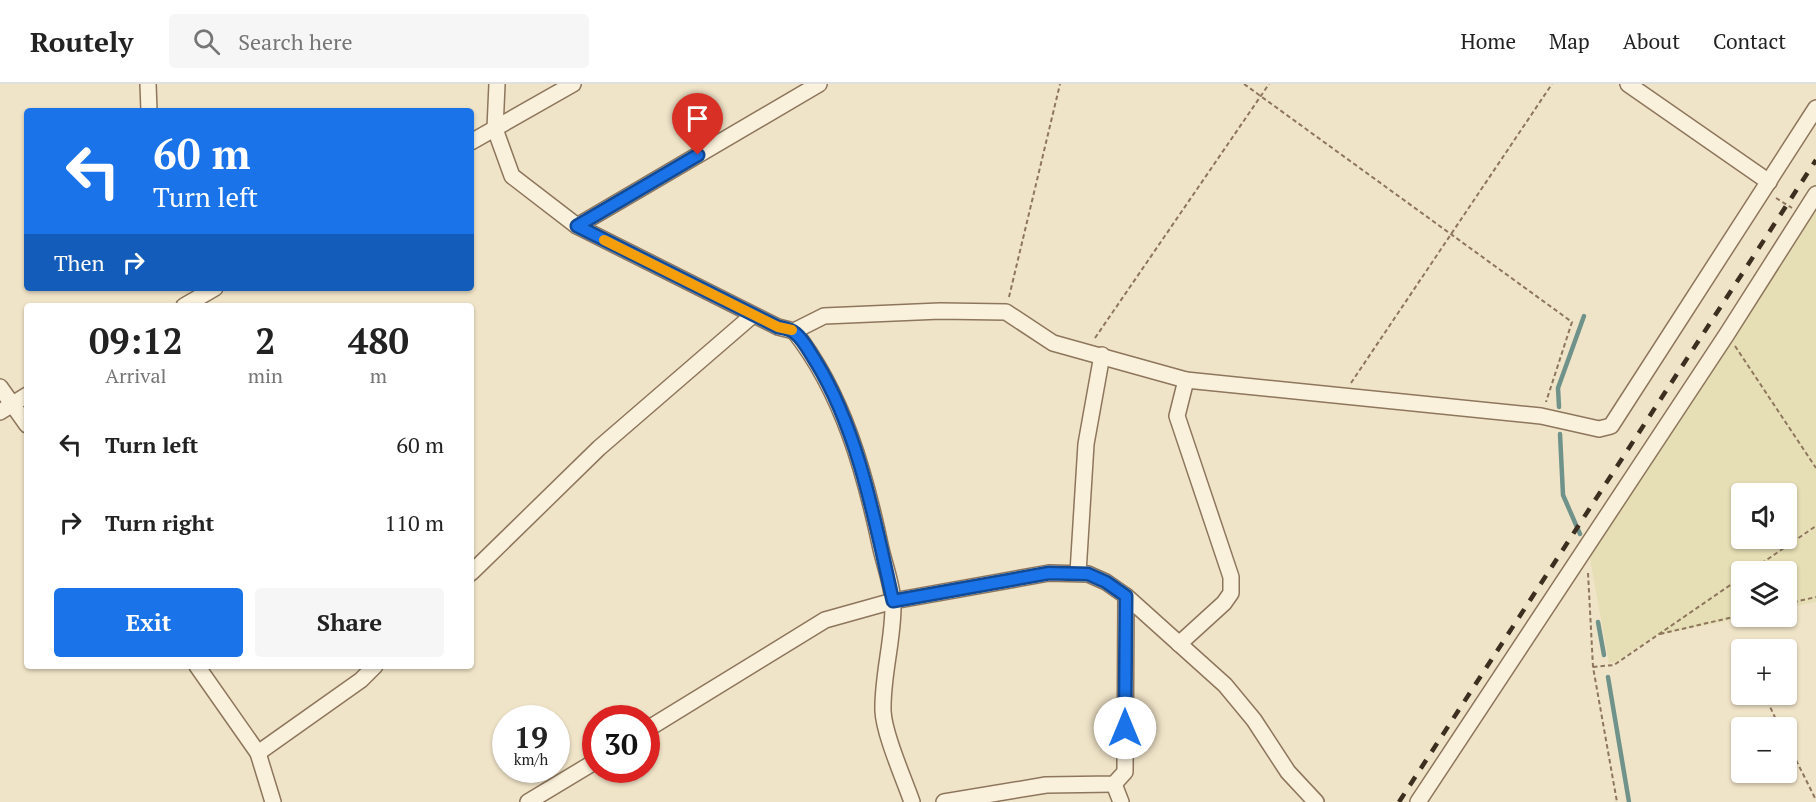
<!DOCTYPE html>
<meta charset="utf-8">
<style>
:root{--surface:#fff;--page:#f6f6f6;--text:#222;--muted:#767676;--line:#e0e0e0;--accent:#1a73e8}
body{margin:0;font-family:"PT Serif",serif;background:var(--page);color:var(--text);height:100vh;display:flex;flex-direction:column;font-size:22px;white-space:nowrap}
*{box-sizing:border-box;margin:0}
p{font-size:20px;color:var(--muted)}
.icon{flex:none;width:33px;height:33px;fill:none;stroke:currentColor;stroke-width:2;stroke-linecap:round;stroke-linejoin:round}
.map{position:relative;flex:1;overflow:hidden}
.side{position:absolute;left:24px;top:219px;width:450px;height:366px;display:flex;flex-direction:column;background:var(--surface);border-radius:6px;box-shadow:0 2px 4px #0004}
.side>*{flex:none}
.hud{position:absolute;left:24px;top:24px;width:450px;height:183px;border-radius:6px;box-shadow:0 2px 4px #0004;background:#1a73e8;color:#fff;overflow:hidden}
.buttons{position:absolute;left:1731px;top:399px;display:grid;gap:12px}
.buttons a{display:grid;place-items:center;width:66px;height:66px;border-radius:6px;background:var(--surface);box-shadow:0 2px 4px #0004;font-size:30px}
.speed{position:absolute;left:492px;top:621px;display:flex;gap:12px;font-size:30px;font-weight:700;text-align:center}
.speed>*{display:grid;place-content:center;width:78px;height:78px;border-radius:50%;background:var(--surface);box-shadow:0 2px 4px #0004;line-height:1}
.speed small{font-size:15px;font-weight:400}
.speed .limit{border:9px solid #d22;background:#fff;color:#111}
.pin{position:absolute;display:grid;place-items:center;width:51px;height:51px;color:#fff;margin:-62px -26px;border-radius:50% 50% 50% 0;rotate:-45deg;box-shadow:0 0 6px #0007}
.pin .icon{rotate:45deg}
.me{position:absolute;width:66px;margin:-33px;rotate:0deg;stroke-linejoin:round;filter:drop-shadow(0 0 4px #0008)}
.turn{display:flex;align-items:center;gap:21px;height:126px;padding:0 30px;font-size:27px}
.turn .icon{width:78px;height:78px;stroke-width:2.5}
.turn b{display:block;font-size:42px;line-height:51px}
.then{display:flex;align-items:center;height:57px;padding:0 30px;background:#0003;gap:12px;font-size:22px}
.eta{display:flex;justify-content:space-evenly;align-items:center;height:102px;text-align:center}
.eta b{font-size:36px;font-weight:600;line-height:42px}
.action{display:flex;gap:12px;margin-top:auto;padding:12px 30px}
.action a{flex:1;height:69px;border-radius:6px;background:var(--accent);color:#fff;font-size:24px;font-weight:600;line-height:69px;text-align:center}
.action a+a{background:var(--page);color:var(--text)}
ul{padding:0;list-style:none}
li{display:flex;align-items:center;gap:18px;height:78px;padding:0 30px}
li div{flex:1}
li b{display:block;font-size:22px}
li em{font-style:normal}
header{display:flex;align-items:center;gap:36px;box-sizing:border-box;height:84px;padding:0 30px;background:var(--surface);border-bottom:2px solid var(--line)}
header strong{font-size:28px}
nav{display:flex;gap:33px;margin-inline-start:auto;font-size:21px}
.search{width:420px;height:54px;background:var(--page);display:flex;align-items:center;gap:15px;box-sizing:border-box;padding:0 21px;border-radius:6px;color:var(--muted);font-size:22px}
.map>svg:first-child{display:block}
.farmland{fill:#e6deb5;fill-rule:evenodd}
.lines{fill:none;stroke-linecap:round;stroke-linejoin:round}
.stream{stroke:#6f938a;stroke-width:4.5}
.minor-casing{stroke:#8d765c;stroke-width:18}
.path{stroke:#8d765c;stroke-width:2;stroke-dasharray:4.5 3;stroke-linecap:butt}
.minor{stroke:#faf1dc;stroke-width:15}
.rail{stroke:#3d2e20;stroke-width:4.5;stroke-dasharray:10 10;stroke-linecap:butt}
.route-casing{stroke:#114b97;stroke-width:15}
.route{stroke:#1a73e8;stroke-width:10}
.slow{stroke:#f59e0b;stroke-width:10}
</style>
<header>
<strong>Routely</strong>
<div class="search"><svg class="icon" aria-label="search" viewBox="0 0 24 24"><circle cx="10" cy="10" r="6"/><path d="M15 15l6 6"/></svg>Search here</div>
<nav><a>Home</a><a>Map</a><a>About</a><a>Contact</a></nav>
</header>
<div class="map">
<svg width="1816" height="718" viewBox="0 0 1816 718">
<rect width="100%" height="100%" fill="#f0e4c8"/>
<path class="farmland" d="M 1816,116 L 1816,443 L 1762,480 L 1816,444 L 1816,518 L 1787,524 L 1786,488 L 1742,488 L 1742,532 L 1747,533 L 1656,551 L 1616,578 L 1609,579 L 1589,469 ZM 1742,410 L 1786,410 L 1786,454 L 1742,454 Z"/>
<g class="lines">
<g class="stream">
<path d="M 1559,323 L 1558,304 L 1584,232"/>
<path d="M 1560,350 L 1563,411 L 1580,450"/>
<path d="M 1598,538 L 1604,571"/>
<path d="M 1608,593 L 1629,718"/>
</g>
<defs>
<g id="minor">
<path d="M 148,0 L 149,27"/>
<path d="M 497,0 L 495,45 L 512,92 L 577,142 L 778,243 L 794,247 L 824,232 L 940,227 L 1006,228 L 1053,259 L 1186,296 L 1541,332 L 1599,345 L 1611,342 L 1816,24"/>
<path d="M 1628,0 L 1769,98"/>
<path d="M 471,58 L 573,0"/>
<path d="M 577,142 L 819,0"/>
<path d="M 184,222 L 215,204"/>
<path d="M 794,247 C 843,309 865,389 881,465 C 885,482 892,501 893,518 C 894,554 882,591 883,627 C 884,650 904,695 912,718"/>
<path d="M 0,303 L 27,341"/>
<path d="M 0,328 L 27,311"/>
<path d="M 471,489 L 599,364 L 753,231"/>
<path d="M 1078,489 L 1086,360 L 1102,271"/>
<path d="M 1179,560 L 1224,519 L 1231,509 L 1231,493 L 1177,332 L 1186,296"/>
<path d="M 197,582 L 258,669 L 273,718"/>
<path d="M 646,646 L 825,536 L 893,517 L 1049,489 L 1088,490 L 1106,498 L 1126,512 L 1225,601 L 1254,636 L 1288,688 L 1316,718"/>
<path d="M 258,669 L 361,596 L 375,582"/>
<path d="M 1114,700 L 1121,718"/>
<path d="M 528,718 L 596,677"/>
<path d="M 944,718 L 1046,701 L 1114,700 L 1125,688 L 1126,512"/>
<path d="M 1418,718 L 1727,250 L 1816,110"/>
</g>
</defs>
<use href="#minor" class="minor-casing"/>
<g class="path">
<path d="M 1244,0 L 1572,238 L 1546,318"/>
<path d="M 1776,114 L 1792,124"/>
<path d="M 1009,213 L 1060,0"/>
<path d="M 1095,254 L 1269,0"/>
<path d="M 1735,262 L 1816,384"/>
<path d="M 1351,299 L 1552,0"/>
<path d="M 1749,488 L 1816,442"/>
<path d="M 1588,489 L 1593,583 L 1617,718"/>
<path d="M 1786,520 L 1816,513"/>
<path d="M 1660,550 L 1742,531"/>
<path d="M 1741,564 L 1742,566"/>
<path d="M 1593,583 L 1614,581 L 1742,493"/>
<path d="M 1764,610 L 1780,644"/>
<path d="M 1786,656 L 1816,716"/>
</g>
<use href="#minor" class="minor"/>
<path class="rail" d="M 1399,718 L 1816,76"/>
</g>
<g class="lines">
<defs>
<path id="route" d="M 698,71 L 577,142 L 778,243 C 783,244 791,245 795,249 C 804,256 810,269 816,278 C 859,348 875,438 893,517 L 1049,489 L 1088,490 L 1106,498 L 1126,512 L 1125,644"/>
</defs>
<use href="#route" class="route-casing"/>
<use href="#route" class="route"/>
<path class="slow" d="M 604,156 L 778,243 L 792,246"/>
</g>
</svg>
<div class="buttons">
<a><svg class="icon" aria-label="sound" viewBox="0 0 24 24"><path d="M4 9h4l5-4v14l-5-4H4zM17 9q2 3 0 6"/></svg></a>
<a><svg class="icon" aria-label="layers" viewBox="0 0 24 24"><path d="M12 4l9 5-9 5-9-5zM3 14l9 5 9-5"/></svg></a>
<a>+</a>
<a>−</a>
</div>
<div class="speed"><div>19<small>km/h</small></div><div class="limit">30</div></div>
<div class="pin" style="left:698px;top:71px;background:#d93025"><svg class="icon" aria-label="arrive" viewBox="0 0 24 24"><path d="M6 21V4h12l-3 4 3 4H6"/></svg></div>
<svg class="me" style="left:1125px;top:644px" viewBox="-20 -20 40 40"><circle r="19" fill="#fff"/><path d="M0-13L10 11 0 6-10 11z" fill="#1a73e8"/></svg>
<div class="hud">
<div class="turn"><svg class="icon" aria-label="left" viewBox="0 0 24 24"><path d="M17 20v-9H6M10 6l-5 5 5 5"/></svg><div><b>60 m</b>Turn left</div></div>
<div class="then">Then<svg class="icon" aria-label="right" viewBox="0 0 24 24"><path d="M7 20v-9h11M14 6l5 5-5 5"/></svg></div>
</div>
<section class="side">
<div class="eta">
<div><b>09:12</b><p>Arrival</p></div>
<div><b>2</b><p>min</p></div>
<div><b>480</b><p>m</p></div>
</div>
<ul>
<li><svg class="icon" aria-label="left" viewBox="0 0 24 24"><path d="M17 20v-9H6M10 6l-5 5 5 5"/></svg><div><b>Turn left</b></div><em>60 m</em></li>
<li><svg class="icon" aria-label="right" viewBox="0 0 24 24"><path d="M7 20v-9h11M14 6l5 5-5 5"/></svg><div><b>Turn right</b></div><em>110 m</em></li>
</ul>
<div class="action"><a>Exit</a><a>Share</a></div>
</section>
</div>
